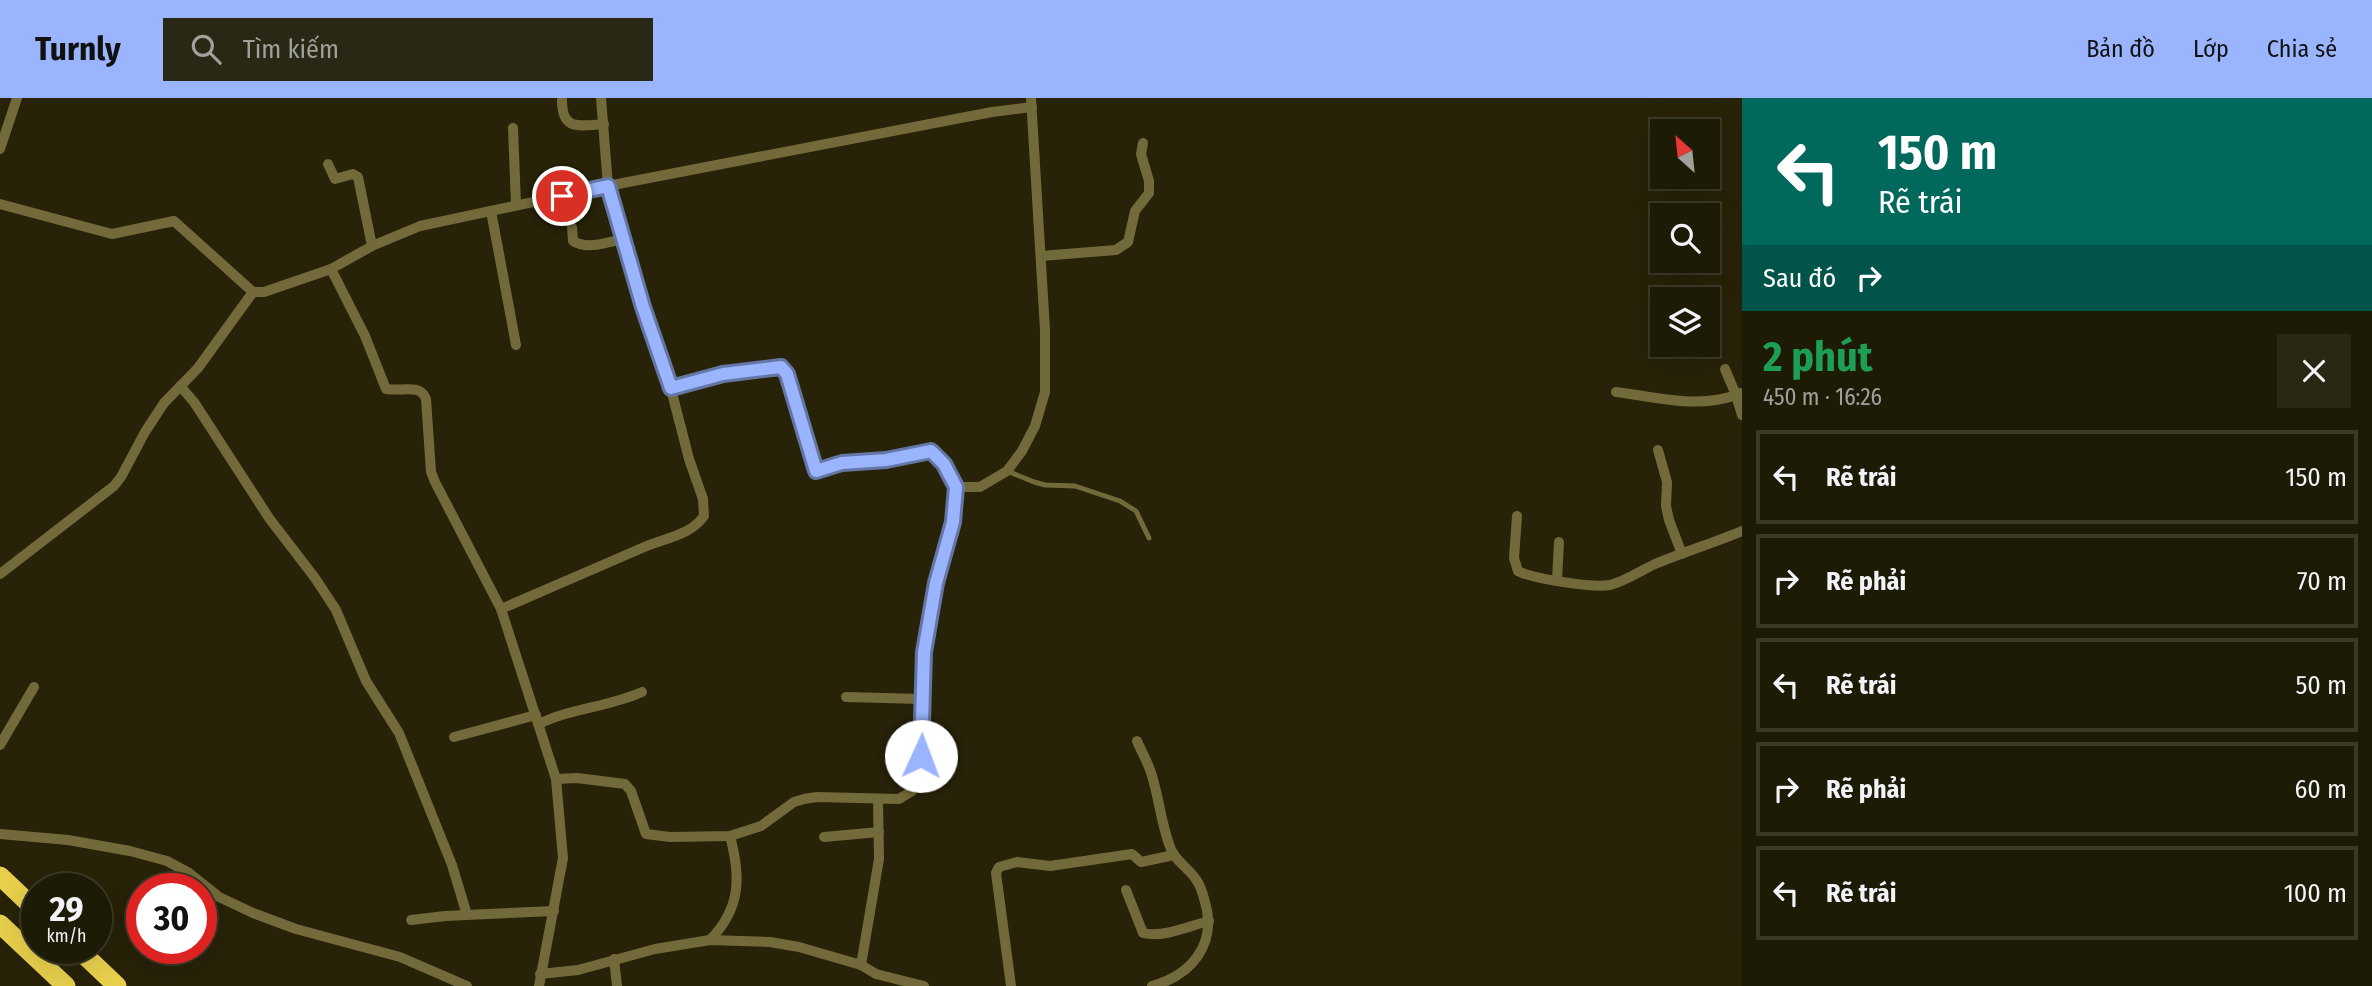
<!DOCTYPE html>
<html lang="vi">
<meta charset="utf-8">
<style>
:root{--surface:#1d1a06;--page:#2a2714;--text:#f1f3f6;--muted:#a0a19b;--line:#3b3828;--accent:#9ab5fd}
body{margin:0;font-family:"Fira Sans Condensed",sans-serif;background:var(--page);color:var(--text);height:100vh;display:flex;flex-direction:column;font-size:26px;white-space:nowrap}
*{box-sizing:border-box;margin:0}
p{font-size:23px;color:var(--muted)}
.icon{flex:none;width:38px;height:38px;fill:none;stroke:currentColor;stroke-width:2;stroke-linecap:round;stroke-linejoin:round}
.map{position:relative;flex:1;overflow:hidden}
.sheet{display:flex;flex-direction:column;background:var(--surface);width:630px}
.sheet>*{flex:none}
.top-card{background:#00695c;color:#fff;overflow:hidden}
.needle{width:46px;rotate:333deg}
.fabs{position:absolute;left:1650px;top:21px;display:grid;gap:14px}
.fabs a{display:grid;place-items:center;width:70px;height:70px;border-radius:0px;background:var(--surface);box-shadow:0 7px 28px #0002,0 0 0 2px var(--line);font-size:35px}
.speed{position:absolute;left:21px;top:775px;display:flex;gap:14px;font-size:35px;font-weight:700;text-align:center}
.speed>*{display:grid;place-content:center;width:91px;height:91px;border-radius:50%;background:var(--surface);box-shadow:0 7px 28px #0002,0 0 0 2px var(--line);line-height:1}
.speed small{font-size:18px;font-weight:400}
.speed .limit{border:10px solid #d22;background:#fff;color:#111}
.pin{position:absolute;display:grid;place-items:center;width:60px;height:60px;color:#fff;margin:-30px;border:4px solid #fff;border-radius:50%;box-shadow:0 2px 7px #0007}
.me{position:absolute;width:77px;margin:-38px;rotate:2deg;stroke-linejoin:round;filter:drop-shadow(0 0 5px #0008)}
.turn{display:flex;align-items:center;gap:24px;height:147px;padding:0 21px;font-size:32px}
.turn .icon{width:91px;height:91px;stroke-width:2.5}
.turn b{display:block;font-size:49px;line-height:60px}
.then{display:flex;align-items:center;height:66px;padding:0 21px;background:#0003;gap:14px;font-size:26px}
.round{display:grid;place-items:center;flex:none;width:74px;height:74px;border-radius:0px;background:var(--page)}
.head{display:flex;align-items:center;justify-content:space-between;height:119px;padding:0 21px}
h1{font-size:42px;font-weight:700;line-height:52px;color:#1e9e55}
ul{padding:0;list-style:none}
li{display:flex;align-items:center;gap:21px;height:94px;margin:0 14px 10px;padding:0 7px;border:4px solid var(--line);border-radius:0px}
li div{flex:1}
li b{display:block;font-size:26px}
li em{font-style:normal}
header{display:flex;align-items:center;gap:42px;box-sizing:border-box;height:98px;padding:0 35px;background:var(--accent);color:#111}
header strong{font-size:33px}
nav{display:flex;gap:38px;margin-inline-start:auto;font-size:24px}
.search{width:490px;height:63px;background:var(--page);display:flex;align-items:center;gap:18px;box-sizing:border-box;padding:0 24px;border-radius:0px;color:var(--muted);font-size:26px}
main{display:flex;flex:1;min-height:0}
.map>svg:first-child{display:block}
.lines{fill:none;stroke-linecap:round;stroke-linejoin:round}
.lane{stroke:#736a3b;stroke-width:5}
.street{stroke:#736a3b;stroke-width:10}
.highway{stroke:#e7cf4c;stroke-width:19}
.route-casing{stroke:#6476a4;stroke-width:18}
.route{stroke:#9ab5fd;stroke-width:12}
</style>
<header>
<strong>Turnly</strong>
<div class="search"><svg class="icon" aria-label="search" viewBox="0 0 24 24"><circle cx="10" cy="10" r="6"/><path d="M15 15l6 6"/></svg>Tìm kiếm</div>
<nav><a>Bản đồ</a><a>Lớp</a><a>Chia sẻ</a></nav>
</header>
<main>
<div class="map">
<svg width="1742" height="888" viewBox="0 0 1742 888">
<rect width="100%" height="100%" fill="#272208"/>
<g class="lines">
<path class="lane" d="M 1007,373 L 1034,384 L 1045,387 L 1075,388 L 1120,403 L 1136,413 L 1149,440"/>
<g class="street">
<path d="M 562,0 C 561,33 578,28 604,26"/>
<path d="M 513,30 L 516,107"/>
<path d="M 0,51 L 17,0"/>
<path d="M 328,66 L 335,81 L 353,76 L 358,79 L 372,148"/>
<path d="M 0,106 L 112,136 L 174,123 L 253,194 L 264,194 L 331,171 L 365,238 L 386,291 C 401,294 420,285 426,301 L 431,374 L 435,384 L 501,511 L 556,681 L 563,760 L 539,888"/>
<path d="M 491,113 L 516,247"/>
<path d="M 572,129 L 573,143 C 587,152 608,144 623,141"/>
<path d="M 1041,158 L 1116,152 L 1128,144 L 1135,113 L 1149,95 L 1149,83 L 1141,56 L 1143,45"/>
<path d="M 331,171 L 372,148 L 420,128 L 623,85 L 992,14 L 1032,9"/>
<path d="M 180,288 L 194,304 L 269,420 L 315,480 L 336,512 L 366,583 L 399,635 L 452,767 L 467,817"/>
<path d="M 1616,294 C 1656,299 1697,311 1736,297 L 1725,271"/>
<path d="M 1740,295 L 1736,297 L 1742,317"/>
<path d="M 1658,352 L 1667,384 L 1666,408 L 1669,422 L 1682,456"/>
<path d="M 956,389 L 980,389 L 1007,373 L 1022,353 L 1035,328 L 1045,294 L 1045,232 L 1031,0"/>
<path d="M 1517,418 L 1514,460 L 1518,473 C 1533,481 1593,490 1610,487 C 1626,483 1640,473 1655,466 C 1684,454 1713,445 1742,433"/>
<path d="M 0,476 L 114,388 L 121,379 L 145,334 L 164,305 L 198,270 L 253,194"/>
<path d="M 1557,482 L 1559,444"/>
<path d="M 501,511 C 548,491 595,470 642,450 C 664,440 690,438 704,418 L 703,401 L 689,361 L 671,291 L 643,209 L 608,88 L 601,0"/>
<path d="M 846,599 L 922,601"/>
<path d="M 539,626 C 571,610 609,609 642,594"/>
<path d="M 454,639 L 536,617"/>
<path d="M 1137,643 C 1142,655 1149,666 1152,678 C 1159,700 1161,724 1169,746 C 1173,761 1186,768 1195,780 C 1200,786 1203,796 1205,804 C 1217,846 1192,877 1152,888"/>
<path d="M 0,647 L 34,589"/>
<path d="M 556,681 L 577,680 L 625,686 L 631,693 L 646,736 L 670,739 L 730,738 L 761,728 L 794,704 L 804,701 L 817,699 L 899,701 L 912,693 L 916,685 L 921,658 L 924,554 L 936,485 L 953,424 L 956,389 L 944,366 L 931,353 L 885,362 L 842,365 L 816,373 L 787,276 L 781,269 L 723,276 L 671,291"/>
<path d="M 0,736 L 68,742 L 130,753 L 167,763 L 189,775 L 219,799 L 253,815 L 296,831 L 400,859 L 467,888"/>
<path d="M 824,739 L 879,734"/>
<path d="M 1126,792 L 1143,835 C 1164,840 1189,828 1209,823"/>
<path d="M 411,822 L 445,818 L 554,813"/>
<path d="M 710,842 C 741,810 741,779 730,738"/>
<path d="M 614,861 L 617,888"/>
<path d="M 861,867 L 879,761 L 878,702"/>
<path d="M 540,876 L 578,872 L 655,851 L 710,842 L 770,844 L 799,849 L 861,867 L 876,876 L 924,888"/>
<path d="M 1011,888 L 996,775 L 999,769 L 1017,764 L 1050,768 L 1132,756 L 1141,764 L 1174,757"/>
</g>
<g class="highway">
<path d="M 0,778 L 37,813"/>
<path d="M 0,826 L 66,888"/>
<path d="M 77,850 L 117,888"/>
</g>
</g>
<g class="lines">
<defs>
<path id="route" d="M 562,98 L 608,88 L 643,209 L 671,290 L 723,276 L 781,269 L 787,276 L 816,373 L 842,365 L 886,362 L 931,353 L 944,366 L 956,389 L 953,424 L 936,485 L 924,554 L 921,658"/>
</defs>
<use href="#route" class="route-casing"/>
<use href="#route" class="route"/>
</g>
</svg>
<div class="fabs">
<a><svg class="needle" viewBox="-14 -14 28 28"><path d="M0-13l5 13h-10z" fill="#e53935"/><path d="M0 13l5-13h-10z" fill="#a0a19b"/></svg></a>
<a><svg class="icon" aria-label="search" viewBox="0 0 24 24"><circle cx="10" cy="10" r="6"/><path d="M15 15l6 6"/></svg></a>
<a><svg class="icon" aria-label="layers" viewBox="0 0 24 24"><path d="M12 4l9 5-9 5-9-5zM3 14l9 5 9-5"/></svg></a>
</div>
<div class="speed"><div>29<small>km/h</small></div><div class="limit">30</div></div>
<div class="pin" style="left:562px;top:98px;background:#d93025"><svg class="icon" aria-label="arrive" viewBox="0 0 24 24"><path d="M6 21V4h12l-3 4 3 4H6"/></svg></div>
<svg class="me" style="left:921px;top:658px" viewBox="-20 -20 40 40"><circle r="19" fill="#fff"/><path d="M0-13L10 11 0 6-10 11z" fill="#9ab5fd"/></svg>
</div>
<section class="sheet">
<div class="top-card">
<div class="turn"><svg class="icon" aria-label="left" viewBox="0 0 24 24"><path d="M17 20v-9H6M10 6l-5 5 5 5"/></svg><div><b>150 m</b>Rẽ trái</div></div>
<div class="then">Sau đó<svg class="icon" aria-label="right" viewBox="0 0 24 24"><path d="M7 20v-9h11M14 6l5 5-5 5"/></svg></div>
</div>
<div class="head"><div><h1>2 phút</h1><p>450 m · 16:26</p></div><a class="round"><svg class="icon" aria-label="close" viewBox="0 0 24 24"><path d="M6 6l12 12M18 6L6 18"/></svg></a></div>
<ul>
<li><svg class="icon" aria-label="left" viewBox="0 0 24 24"><path d="M17 20v-9H6M10 6l-5 5 5 5"/></svg><div><b>Rẽ trái</b></div><em>150 m</em></li>
<li><svg class="icon" aria-label="right" viewBox="0 0 24 24"><path d="M7 20v-9h11M14 6l5 5-5 5"/></svg><div><b>Rẽ phải</b></div><em>70 m</em></li>
<li><svg class="icon" aria-label="left" viewBox="0 0 24 24"><path d="M17 20v-9H6M10 6l-5 5 5 5"/></svg><div><b>Rẽ trái</b></div><em>50 m</em></li>
<li><svg class="icon" aria-label="right" viewBox="0 0 24 24"><path d="M7 20v-9h11M14 6l5 5-5 5"/></svg><div><b>Rẽ phải</b></div><em>60 m</em></li>
<li><svg class="icon" aria-label="left" viewBox="0 0 24 24"><path d="M17 20v-9H6M10 6l-5 5 5 5"/></svg><div><b>Rẽ trái</b></div><em>100 m</em></li>
</ul>
</section>
</main>
